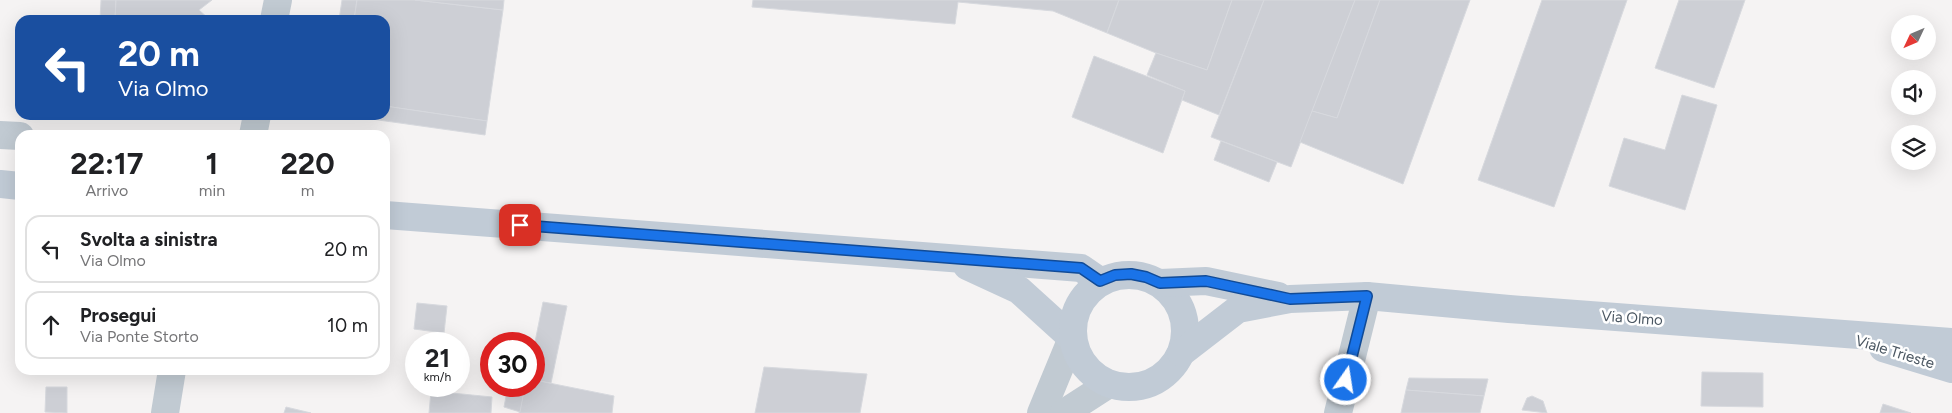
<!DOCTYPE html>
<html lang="it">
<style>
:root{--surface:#fff;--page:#f6f6f6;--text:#202124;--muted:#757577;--line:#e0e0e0}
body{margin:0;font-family:Figtree,sans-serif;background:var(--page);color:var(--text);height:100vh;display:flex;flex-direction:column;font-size:19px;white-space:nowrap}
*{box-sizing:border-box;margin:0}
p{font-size:16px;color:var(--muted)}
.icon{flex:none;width:28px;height:28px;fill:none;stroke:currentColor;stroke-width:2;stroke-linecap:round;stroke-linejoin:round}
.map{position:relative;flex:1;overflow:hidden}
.side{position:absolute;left:15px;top:130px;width:375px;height:245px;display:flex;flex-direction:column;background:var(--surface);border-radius:15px;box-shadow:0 5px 20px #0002}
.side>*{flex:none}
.hud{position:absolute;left:15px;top:15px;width:375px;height:105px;border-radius:15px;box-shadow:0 5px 20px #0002;background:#1a4fa0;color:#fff;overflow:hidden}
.needle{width:32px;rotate:226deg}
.controls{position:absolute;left:1891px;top:15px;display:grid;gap:10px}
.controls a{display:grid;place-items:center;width:45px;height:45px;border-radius:50%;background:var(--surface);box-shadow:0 5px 20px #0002;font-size:25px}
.speed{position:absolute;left:405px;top:332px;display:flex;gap:10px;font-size:25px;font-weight:700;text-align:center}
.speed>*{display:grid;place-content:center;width:65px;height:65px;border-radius:50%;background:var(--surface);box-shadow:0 5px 20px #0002;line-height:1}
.speed small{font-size:12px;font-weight:400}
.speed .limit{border:8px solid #d22;background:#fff;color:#111}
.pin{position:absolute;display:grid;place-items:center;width:42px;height:42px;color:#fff;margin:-21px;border-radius:10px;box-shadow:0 2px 8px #0006}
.me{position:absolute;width:55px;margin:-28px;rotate:13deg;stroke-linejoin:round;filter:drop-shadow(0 0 4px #0008)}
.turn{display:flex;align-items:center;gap:18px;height:105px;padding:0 20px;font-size:22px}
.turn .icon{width:65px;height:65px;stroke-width:2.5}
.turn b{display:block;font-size:35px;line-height:42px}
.eta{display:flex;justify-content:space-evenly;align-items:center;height:85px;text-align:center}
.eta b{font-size:30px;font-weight:700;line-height:35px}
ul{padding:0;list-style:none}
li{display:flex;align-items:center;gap:15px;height:68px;margin:0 10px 8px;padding:0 10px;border:2px solid var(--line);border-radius:15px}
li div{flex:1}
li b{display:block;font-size:19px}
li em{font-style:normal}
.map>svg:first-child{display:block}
.building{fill:#cdcfd5;stroke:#d7d9de}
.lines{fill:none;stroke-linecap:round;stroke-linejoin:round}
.minor{stroke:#c1cad2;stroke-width:28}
.tertiary{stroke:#c1cad2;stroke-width:28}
.secondary{stroke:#c1cbd6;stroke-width:28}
.route-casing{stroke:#114b97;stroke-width:12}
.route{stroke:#1a73e8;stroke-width:9}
.labels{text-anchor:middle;stroke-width:5;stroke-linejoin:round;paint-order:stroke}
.street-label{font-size:15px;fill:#4a5661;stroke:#fff}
</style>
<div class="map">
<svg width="1952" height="413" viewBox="0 0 1952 413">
<rect width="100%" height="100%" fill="#f5f3f3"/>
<g class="building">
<path d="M 101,0 L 116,0 L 115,20 L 100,20 Z"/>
<path d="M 116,0 L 212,0 L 199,10 L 210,20 L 115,20 Z"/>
<path d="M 342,0 L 357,0 L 354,20 L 339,20 Z"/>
<path d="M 357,0 L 415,0 L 503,10 L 487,121 L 385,106 L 385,20 L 354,20 Z"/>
<path d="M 415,0 L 504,0 L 503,10 Z"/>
<path d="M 753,0 L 1119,0 L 1107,33 L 1053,11 L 958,2 L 955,24 L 752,7 Z"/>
<path d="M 1119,0 L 1232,0 L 1207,70 L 1156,53 L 1107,33 Z"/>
<path d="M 1232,0 L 1264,0 L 1219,115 L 1182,100 L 1185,91 L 1147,75 L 1156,53 L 1207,70 Z"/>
<path d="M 1264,0 L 1355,0 L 1291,167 L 1211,137 Z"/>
<path d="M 1355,0 L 1380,0 L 1337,118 L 1312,111 Z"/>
<path d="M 1380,0 L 1470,0 L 1403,184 L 1300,142 L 1312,111 L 1337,118 Z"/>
<path d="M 1542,0 L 1627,0 L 1554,207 L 1478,180 Z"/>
<path d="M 1679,0 L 1745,0 L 1714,88 L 1655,68 Z"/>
<path d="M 1094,56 L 1185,91 L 1163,153 L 1072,117 Z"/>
<path d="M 1682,95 L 1717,105 L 1685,210 L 1609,186 L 1624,138 L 1665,150 Z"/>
<path d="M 385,106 L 487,121 L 485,135 L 343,115 L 385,115 Z"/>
<path d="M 1221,141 L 1277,162 L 1269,182 L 1214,160 Z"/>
<path d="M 543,302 L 567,306 L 551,383 L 534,380 L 534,347 Z"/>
<path d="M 417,303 L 447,306 L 444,333 L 414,329 Z"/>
<path d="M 20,324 L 20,345 L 16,344 Z"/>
<path d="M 764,367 L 867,374 L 860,413 L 755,413 Z"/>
<path d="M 1702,372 L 1763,373 L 1763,407 L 1701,406 Z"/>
<path d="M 1409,378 L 1488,379 L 1484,396 L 1406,390 Z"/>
<path d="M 534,380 L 614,396 L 612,413 L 519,413 L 525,386 L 534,386 Z"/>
<path d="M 508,386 L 525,386 L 520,412 L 504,407 Z"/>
<path d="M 46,387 L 67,387 L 67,413 L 45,412 Z"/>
<path d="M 1406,390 L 1484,396 L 1480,413 L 1401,413 Z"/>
<path d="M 431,391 L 492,397 L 491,413 L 429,413 Z"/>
<path d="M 1532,396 L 1543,401 L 1547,413 L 1522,410 L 1527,398 Z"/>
<path d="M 1883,404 L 1911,413 L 1880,413 Z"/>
<path d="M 286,407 L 311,413 L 284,413 Z"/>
</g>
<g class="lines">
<g class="minor">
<path d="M 274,20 L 278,0"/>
<path d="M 0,135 L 20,136"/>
<path d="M 253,135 L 257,115"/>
<path d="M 1041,413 L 1072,338"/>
<path d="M 1064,413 L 1109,384"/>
<path d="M 1338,413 L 1367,296"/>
</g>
<path class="tertiary" d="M 165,413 L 172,370"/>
<g class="secondary">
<path d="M 0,184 L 20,186"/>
<path d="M 385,215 L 1081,268 L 1100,281"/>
<path d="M 967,266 L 1019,290 L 1072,338"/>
<circle cx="1129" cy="331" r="56"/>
<path d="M 1160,283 L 1206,281 L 1278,296"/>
<path d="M 1883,348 L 1952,369"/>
<path d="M 1181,353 L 1238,309 L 1290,299 L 1367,296 L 1509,309 L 1952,342"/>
</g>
</g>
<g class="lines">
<defs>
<path id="route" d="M 520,225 L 1081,268 L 1100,281 L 1115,275 L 1131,274 L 1146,277 L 1160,283 L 1206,281 L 1290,299 L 1367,296 L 1346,380"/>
</defs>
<use href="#route" class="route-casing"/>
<use href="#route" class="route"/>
</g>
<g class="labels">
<g class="street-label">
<text transform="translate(1632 318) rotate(4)" y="5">Via Olmo</text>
<text transform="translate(1895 352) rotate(17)" y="5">Viale Trieste</text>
</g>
</g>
</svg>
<div class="controls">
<a><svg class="needle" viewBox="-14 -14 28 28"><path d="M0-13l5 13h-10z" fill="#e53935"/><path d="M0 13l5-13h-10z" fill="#757577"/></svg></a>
<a><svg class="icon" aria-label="sound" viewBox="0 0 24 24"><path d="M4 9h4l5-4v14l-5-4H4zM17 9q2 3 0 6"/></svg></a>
<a><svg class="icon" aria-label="layers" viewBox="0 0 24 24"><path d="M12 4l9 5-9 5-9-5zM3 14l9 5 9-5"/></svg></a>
</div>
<div class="speed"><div>21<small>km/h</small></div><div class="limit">30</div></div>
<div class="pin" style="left:520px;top:225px;background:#d93025"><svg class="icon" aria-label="arrive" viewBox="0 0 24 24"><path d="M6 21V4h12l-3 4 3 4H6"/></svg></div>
<svg class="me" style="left:1346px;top:380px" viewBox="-20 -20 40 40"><circle r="17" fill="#1a73e8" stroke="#fff" stroke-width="3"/><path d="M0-11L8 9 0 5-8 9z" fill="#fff"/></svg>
<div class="hud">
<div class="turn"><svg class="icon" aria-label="left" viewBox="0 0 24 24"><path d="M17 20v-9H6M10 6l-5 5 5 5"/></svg><div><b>20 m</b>Via Olmo</div></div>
</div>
<section class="side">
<div class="eta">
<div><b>22:17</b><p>Arrivo</p></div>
<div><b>1</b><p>min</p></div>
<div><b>220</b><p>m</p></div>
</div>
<ul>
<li><svg class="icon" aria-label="left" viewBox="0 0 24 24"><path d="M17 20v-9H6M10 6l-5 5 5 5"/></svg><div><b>Svolta a sinistra</b><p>Via Olmo</p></div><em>20 m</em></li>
<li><svg class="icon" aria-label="ahead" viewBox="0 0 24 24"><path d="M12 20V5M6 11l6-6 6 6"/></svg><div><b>Prosegui</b><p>Via Ponte Storto</p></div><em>10 m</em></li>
</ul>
</section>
</div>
